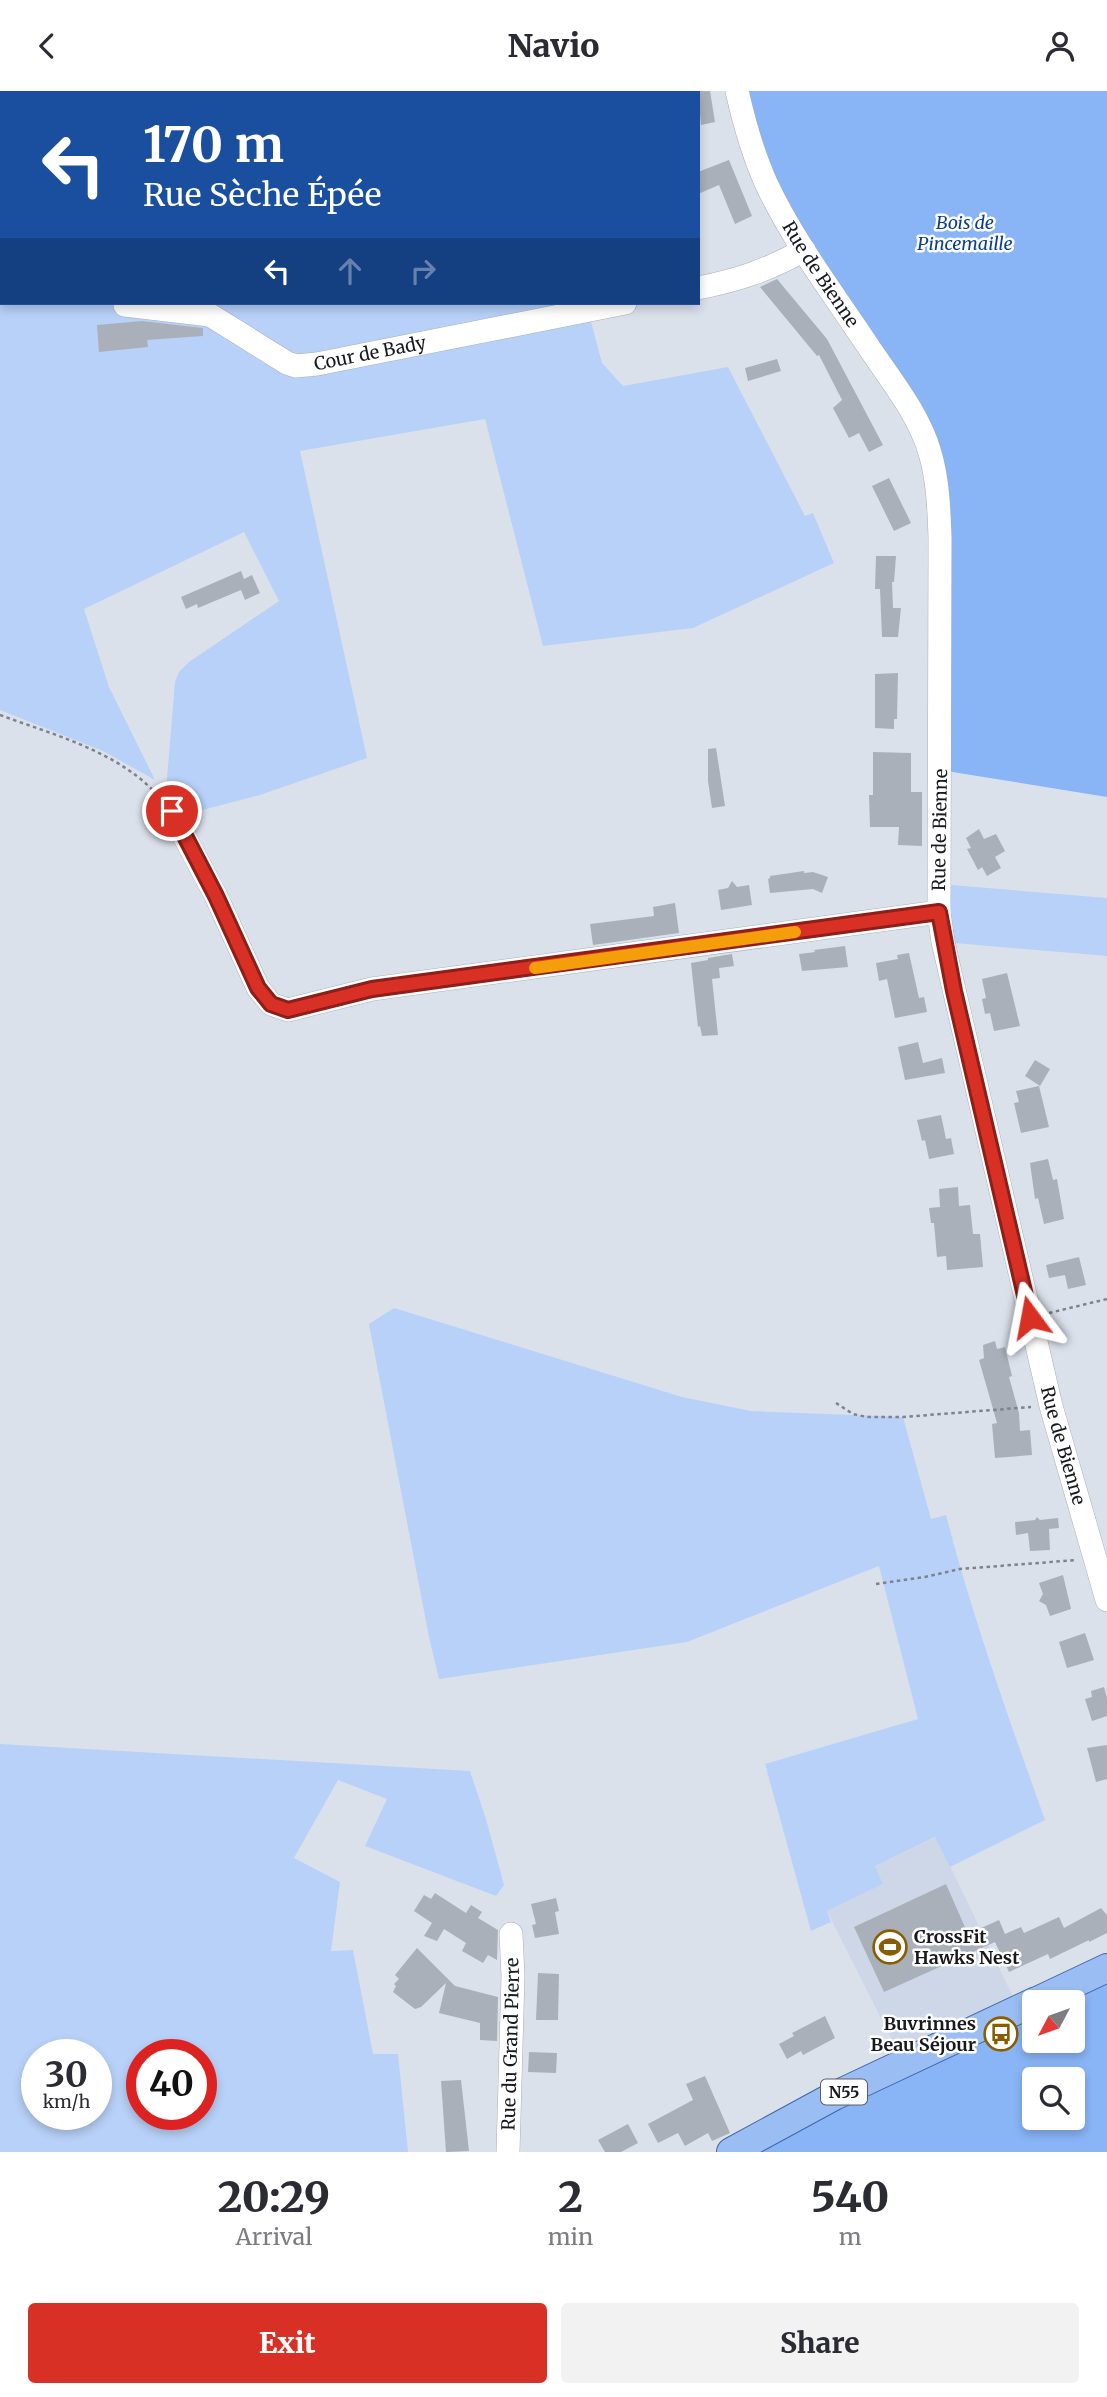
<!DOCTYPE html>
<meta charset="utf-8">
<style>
:root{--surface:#fff;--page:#f2f2f3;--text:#2b2b33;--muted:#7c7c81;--accent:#d93025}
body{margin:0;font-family:Merriweather,serif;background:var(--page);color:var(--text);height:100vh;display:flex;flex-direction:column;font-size:26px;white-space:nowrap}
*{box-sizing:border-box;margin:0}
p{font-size:23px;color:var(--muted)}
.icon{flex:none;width:38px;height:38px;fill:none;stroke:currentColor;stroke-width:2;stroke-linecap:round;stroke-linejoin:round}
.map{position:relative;height:2061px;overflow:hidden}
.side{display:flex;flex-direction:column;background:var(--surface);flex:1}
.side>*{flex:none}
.hud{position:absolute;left:0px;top:0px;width:700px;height:214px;box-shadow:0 4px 10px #0003;background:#1a4fa0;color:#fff;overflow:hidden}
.needle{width:46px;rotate:229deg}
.buttons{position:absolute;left:1022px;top:1899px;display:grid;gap:14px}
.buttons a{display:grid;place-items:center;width:63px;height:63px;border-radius:7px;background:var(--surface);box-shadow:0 4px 10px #0003;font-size:35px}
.speed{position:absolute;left:21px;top:1948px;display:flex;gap:14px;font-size:35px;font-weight:700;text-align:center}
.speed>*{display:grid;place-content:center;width:91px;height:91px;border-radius:50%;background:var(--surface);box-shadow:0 4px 10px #0003;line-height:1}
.speed small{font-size:18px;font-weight:400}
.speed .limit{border:10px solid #d22;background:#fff;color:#111}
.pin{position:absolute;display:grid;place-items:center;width:60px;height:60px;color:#fff;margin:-30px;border:4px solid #fff;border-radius:50%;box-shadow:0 2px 7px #0007}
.me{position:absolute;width:77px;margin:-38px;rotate:347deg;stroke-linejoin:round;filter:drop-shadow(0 0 5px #0008)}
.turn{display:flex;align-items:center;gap:24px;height:147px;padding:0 28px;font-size:32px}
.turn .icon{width:91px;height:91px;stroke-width:2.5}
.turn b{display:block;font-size:49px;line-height:60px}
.lanes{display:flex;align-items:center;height:66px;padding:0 28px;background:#0003;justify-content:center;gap:35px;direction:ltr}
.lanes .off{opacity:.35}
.eta{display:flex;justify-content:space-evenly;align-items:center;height:119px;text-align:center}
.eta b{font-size:42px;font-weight:800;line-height:49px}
.button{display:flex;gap:14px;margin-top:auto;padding:14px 28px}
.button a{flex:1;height:80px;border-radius:7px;background:var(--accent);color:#fff;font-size:28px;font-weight:800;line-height:80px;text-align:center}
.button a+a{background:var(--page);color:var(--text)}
header{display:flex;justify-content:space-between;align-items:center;height:91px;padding:0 28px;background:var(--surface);font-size:32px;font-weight:800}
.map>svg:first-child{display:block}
.built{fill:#cdd7e7}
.green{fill:#b8d1f8;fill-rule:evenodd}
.forest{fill:#89b4f6;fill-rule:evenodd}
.building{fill:#aab0ba}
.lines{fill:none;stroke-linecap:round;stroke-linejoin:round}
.minor-casing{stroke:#aab0b9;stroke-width:24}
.major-casing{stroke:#4067a4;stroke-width:30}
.path{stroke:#7e8289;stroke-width:2.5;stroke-dasharray:3.5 3.5;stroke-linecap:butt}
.minor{stroke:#fff;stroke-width:23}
.major{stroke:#9abdf4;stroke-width:28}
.route-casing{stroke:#8d1f18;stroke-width:18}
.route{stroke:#d93025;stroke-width:12}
.slow{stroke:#f59e0b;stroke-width:12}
.labels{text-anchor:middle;stroke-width:5;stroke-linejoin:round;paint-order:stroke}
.shield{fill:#fff;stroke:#5d5e61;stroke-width:2}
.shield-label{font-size:16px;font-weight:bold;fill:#17191d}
.park-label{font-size:18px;font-style:italic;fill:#0a3f8a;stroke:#fff}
.street-label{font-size:18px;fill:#17191d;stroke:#fff}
.poi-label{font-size:18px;font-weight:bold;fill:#17191d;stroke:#fff;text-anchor:start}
</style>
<header><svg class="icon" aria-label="back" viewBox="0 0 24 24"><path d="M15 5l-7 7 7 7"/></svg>Navio<svg class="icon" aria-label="person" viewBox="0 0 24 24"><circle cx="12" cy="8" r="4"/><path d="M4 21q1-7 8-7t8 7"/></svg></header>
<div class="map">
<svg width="1107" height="2061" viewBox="0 0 1107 2061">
<rect width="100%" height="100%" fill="#dbe1eb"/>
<path class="built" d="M 936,1746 L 1019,1918 L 904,1973 L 827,1820 L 883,1793 L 875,1775 Z"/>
<g class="green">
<path d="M 0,0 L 650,0 L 651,2 L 2,2 L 2,212 L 606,212 L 587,216 L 602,272 L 623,295 L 728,276 L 805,425 L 813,422 L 834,472 L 693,537 L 543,555 L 485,328 L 300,360 L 367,667 L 260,704 L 179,725 L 166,699 L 175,591 L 179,581 L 189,571 L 279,510 L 244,441 L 84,518 L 109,596 L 155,689 L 103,660 L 0,619 Z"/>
<path d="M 939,793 L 1107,807 L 1107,865 L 943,851 Z"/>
<path d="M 394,1217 L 682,1306 L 751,1320 L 903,1326 L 931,1428 L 946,1424 C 973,1528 1009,1628 1045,1729 L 950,1776 L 935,1746 L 875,1775 L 883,1793 L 827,1820 L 831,1831 L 811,1840 L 765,1673 L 918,1628 L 879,1475 L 687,1551 L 439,1588 L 429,1546 L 369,1233 Z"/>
<path d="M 0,1653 L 470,1680 L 486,1728 L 504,1794 L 496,1805 L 365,1755 L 387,1708 L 338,1689 L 294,1767 L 340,1791 L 331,1860 L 353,1859 L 373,1963 L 398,1963 L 408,2061 L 0,2061 ZM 37,1964 L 96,1964 L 96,2023 L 37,2023 ZM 142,1964 L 201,1964 L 201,2023 L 142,2023 Z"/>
</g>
<g class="forest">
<path d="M 737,0 L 1107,0 L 1107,706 L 940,679 L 930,362 L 804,159 Z"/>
<path d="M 1107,1877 L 1107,2061 L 731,2061 L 1034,1911 L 1034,1950 L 1073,1950 L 1073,1911 L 1035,1911 ZM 1034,1988 L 1073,1988 L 1073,2026 L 1034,2026 Z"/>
</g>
<g class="building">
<path d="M 698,0 L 710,0 L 715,31 L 701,34 Z"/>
<path d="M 729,69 L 752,125 L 735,133 L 719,94 L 698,103 L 698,81 Z"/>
<path d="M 777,188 L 827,248 L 883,354 L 869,361 L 859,342 L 849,347 L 833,317 L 842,309 L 819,264 L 817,265 L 760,196 Z"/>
<path d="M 142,230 L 203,237 L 203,245 L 147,249 L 148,256 L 99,261 L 97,234 Z"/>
<path d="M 777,268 L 781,280 L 748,290 L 745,277 Z"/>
<path d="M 889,387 L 911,432 L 894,440 L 872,395 Z"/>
<path d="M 876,465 L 896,465 L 894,491 L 892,491 L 893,517 L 901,517 L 898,546 L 882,546 L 880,498 L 875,498 Z"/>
<path d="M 241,480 L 244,488 L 252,484 L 260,502 L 245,509 L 241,499 L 198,517 L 197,513 L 186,518 L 181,506 Z"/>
<path d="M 898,582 L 897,628 L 894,628 L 894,638 L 875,637 L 875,583 Z"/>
<path d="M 716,657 L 725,715 L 712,717 L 708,690 L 708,658 Z"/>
<path d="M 873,661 L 911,662 L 911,701 L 922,701 L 922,755 L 898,754 L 899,736 L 870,736 L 869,704 L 873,704 Z"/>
<path d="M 979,738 L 984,748 L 996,743 L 1005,760 L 995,766 L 1001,777 L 987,785 L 982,776 L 978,779 L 967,758 L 971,757 L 966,747 Z"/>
<path d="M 804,780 L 804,782 L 813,781 L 828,786 L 822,802 L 813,798 L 770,802 L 768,788 L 770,787 L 770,785 Z"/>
<path d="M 732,790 L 737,796 L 749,794 L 752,814 L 721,819 L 718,799 L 728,797 Z"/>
<path d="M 675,812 L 679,842 L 593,854 L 590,833 L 654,825 L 653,816 Z"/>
<path d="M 845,855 L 848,876 L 802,880 L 799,863 L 815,861 L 814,859 Z"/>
<path d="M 909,862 L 919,907 L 924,906 L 927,921 L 895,927 L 887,888 L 879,890 L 876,872 L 898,868 L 897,864 Z"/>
<path d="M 732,863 L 734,875 L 719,877 L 720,887 L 712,888 L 718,944 L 702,945 L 700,935 L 698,936 L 691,872 L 708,869 L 708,867 Z"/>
<path d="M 1007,882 L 1020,935 L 994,940 L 990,922 L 985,923 L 982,908 L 986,907 L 982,888 Z"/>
<path d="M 918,951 L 923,972 L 942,967 L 945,982 L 905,989 L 898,956 Z"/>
<path d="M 1035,969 L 1050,978 L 1040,995 L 1025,985 Z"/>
<path d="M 1039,995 L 1049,1036 L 1021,1042 L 1014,1012 L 1019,1011 L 1016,1000 Z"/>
<path d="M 941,1024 L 946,1048 L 951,1047 L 954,1063 L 929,1068 L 925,1049 L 922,1050 L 917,1029 Z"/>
<path d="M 1048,1068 L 1053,1089 L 1057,1088 L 1064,1128 L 1044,1133 L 1038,1107 L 1035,1108 L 1030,1072 Z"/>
<path d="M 958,1096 L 959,1115 L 970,1114 L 973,1143 L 980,1143 L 983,1176 L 947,1179 L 946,1165 L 937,1166 L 934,1132 L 931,1132 L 929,1117 L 940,1116 L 939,1098 Z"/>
<path d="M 1079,1166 L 1086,1194 L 1068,1198 L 1065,1184 L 1049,1187 L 1046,1174 Z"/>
<path d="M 995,1250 L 997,1258 L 1005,1256 L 1012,1285 L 1009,1286 L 1019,1322 L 1020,1340 L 1030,1339 L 1032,1364 L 995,1367 L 992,1333 L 997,1332 L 979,1269 L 984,1267 L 983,1254 Z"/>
<path d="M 1037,1426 L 1040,1429 L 1058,1427 L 1059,1437 L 1049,1438 L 1050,1459 L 1030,1460 L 1028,1442 L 1016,1444 L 1015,1431 L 1035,1429 Z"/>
<path d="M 1063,1484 L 1071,1518 L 1050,1525 L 1046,1514 L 1039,1510 L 1043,1503 L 1039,1492 Z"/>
<path d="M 1085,1542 L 1094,1569 L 1067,1577 L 1059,1551 Z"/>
<path d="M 1104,1596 L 1107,1607 L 1107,1625 L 1092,1630 L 1085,1608 L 1092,1606 L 1091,1600 Z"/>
<path d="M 1107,1654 L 1107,1688 L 1096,1691 L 1087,1657 Z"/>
<path d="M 946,1793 L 968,1843 L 999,1829 L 1005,1843 L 1021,1836 L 1024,1842 L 1059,1826 L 1064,1837 L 1101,1817 L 1107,1824 L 1107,1842 L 1089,1851 L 1089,1849 L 1050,1868 L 1048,1863 L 1009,1881 L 995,1851 L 884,1901 L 854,1836 Z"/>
<path d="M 435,1802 L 466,1822 L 471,1814 L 482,1821 L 478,1827 L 498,1839 L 497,1869 L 488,1864 L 483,1872 L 462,1860 L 466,1852 L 444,1838 L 437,1850 L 424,1845 L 432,1832 L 414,1820 L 424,1804 L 431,1808 Z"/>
<path d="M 556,1807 L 559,1820 L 555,1821 L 559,1843 L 535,1847 L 532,1834 L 536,1833 L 531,1813 Z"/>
<path d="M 417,1857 L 455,1895 L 498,1906 L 497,1950 L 480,1949 L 480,1932 L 439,1922 L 446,1892 L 421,1916 L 415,1918 L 393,1901 L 396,1895 L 394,1893 L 399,1888 L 395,1884 Z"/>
<path d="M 538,1882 L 559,1883 L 558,1929 L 536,1929 Z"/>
<path d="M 825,1925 L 835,1947 L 803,1964 L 801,1960 L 787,1968 L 779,1953 L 794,1945 L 792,1942 Z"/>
<path d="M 529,1961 L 557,1962 L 556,1982 L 528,1981 Z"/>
<path d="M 705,1985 L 730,2042 L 712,2050 L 708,2042 L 685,2055 L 678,2042 L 658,2052 L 648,2033 L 693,2009 L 686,1993 Z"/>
<path d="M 461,1989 L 469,2060 L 446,2061 L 441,1990 Z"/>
<path d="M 628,2033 L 638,2052 L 621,2061 L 605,2061 L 598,2049 Z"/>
</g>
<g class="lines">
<defs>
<g id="minor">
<path id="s1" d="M 737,0 C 744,31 753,63 766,92 C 793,150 833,202 868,255 C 890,288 919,323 930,362 C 938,389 939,418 940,447 L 939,821 L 943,851 L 1051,1315 L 1107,1509"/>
<path d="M 698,197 C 739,189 768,179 804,159"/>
<path id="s2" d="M 125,214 L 210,224 L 287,272 L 296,275 L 317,273 L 625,212"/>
<path d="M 171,720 L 216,805 L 258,897 L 271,913 L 288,919 L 372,898 L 939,821"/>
<path id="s3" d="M 508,2061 L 513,1885 L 511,1843"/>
</g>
<g id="major">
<path d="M 1035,1911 L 1107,1877"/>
<path d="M 731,2061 L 834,2005 L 1034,1911"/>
</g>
</defs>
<use href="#minor" class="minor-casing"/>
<use href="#major" class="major-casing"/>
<g class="path">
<path d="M 0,624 C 54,644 121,661 160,707"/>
<path d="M 1049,1222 L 1107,1208"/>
<path d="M 836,1312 L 853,1323 L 867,1326 L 903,1326 L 1031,1316"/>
<path d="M 876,1493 L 925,1486 L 960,1478 L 1077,1469"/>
</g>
<use href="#minor" class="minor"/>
<use href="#major" class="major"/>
</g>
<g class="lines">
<defs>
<path id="route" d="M 172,720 L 216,805 L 258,897 L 271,913 L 288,919 L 372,898 L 939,821 L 954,900 L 1030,1226"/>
</defs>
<use href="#route" class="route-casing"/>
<use href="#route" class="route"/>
<path class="slow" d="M 535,877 L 795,841"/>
</g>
<defs>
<symbol id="stadium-ring" viewBox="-11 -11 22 22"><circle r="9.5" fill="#fff" stroke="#885e00" stroke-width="1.5"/><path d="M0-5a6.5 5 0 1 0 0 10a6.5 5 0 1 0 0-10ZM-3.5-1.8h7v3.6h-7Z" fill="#885e00"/></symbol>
<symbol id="bus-ring" viewBox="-11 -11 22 22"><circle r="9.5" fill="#fff" stroke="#885e00" stroke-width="1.5"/><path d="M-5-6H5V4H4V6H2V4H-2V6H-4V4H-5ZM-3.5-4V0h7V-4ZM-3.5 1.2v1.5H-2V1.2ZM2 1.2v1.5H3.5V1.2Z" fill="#885e00"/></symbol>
</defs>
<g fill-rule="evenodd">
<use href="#stadium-ring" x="871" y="1837" width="38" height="38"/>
<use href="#bus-ring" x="982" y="1924" width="38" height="38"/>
</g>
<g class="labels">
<rect class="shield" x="821" y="1988.5" width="46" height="25" rx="5"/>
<g class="shield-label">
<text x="844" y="2007">N55</text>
</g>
<g class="park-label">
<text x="965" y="138">Bois de<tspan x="965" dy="21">Pincemaille</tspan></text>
</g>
<g class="street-label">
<text dy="6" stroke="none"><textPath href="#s1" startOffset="203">Rue de Bienne</textPath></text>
<text dy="6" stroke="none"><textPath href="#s2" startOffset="261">Cour de Bady</textPath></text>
<text transform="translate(940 739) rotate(-89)" y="6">Rue de Bienne</text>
<text dy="6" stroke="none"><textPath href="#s1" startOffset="1421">Rue de Bienne</textPath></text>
<text dy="6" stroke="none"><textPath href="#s3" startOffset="108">Rue du Grand Pierre</textPath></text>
</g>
<g class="poi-label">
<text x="914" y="1852">CrossFit<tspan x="914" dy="21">Hawks Nest</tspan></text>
<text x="976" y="1939" text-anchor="end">Buvrinnes<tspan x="976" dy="21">Beau Séjour</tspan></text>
</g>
</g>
</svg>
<div class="buttons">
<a><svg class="needle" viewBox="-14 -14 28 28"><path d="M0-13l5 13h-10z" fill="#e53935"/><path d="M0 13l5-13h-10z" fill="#7c7c81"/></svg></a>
<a><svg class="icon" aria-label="search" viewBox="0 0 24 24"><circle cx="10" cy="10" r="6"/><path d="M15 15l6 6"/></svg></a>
</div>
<div class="speed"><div>30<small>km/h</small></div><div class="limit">40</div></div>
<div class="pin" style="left:172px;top:720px;background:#d93025"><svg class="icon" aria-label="arrive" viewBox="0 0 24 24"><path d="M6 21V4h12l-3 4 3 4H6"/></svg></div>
<svg class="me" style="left:1030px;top:1226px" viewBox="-20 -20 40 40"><path d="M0-17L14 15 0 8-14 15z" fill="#d93025" stroke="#fff" stroke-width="4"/></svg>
<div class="hud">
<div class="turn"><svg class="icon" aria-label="left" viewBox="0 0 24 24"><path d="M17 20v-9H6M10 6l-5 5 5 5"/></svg><div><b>170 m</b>Rue Sèche Épée</div></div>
<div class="lanes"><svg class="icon" aria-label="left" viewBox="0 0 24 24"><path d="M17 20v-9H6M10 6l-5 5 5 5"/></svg><svg class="icon off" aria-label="ahead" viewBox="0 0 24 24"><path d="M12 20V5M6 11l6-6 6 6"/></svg><svg class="icon off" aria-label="right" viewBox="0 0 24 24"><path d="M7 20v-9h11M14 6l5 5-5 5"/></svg></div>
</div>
</div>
<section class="side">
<div class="eta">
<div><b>20:29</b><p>Arrival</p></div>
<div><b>2</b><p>min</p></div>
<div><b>540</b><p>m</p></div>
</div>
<div class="button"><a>Exit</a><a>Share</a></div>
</section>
